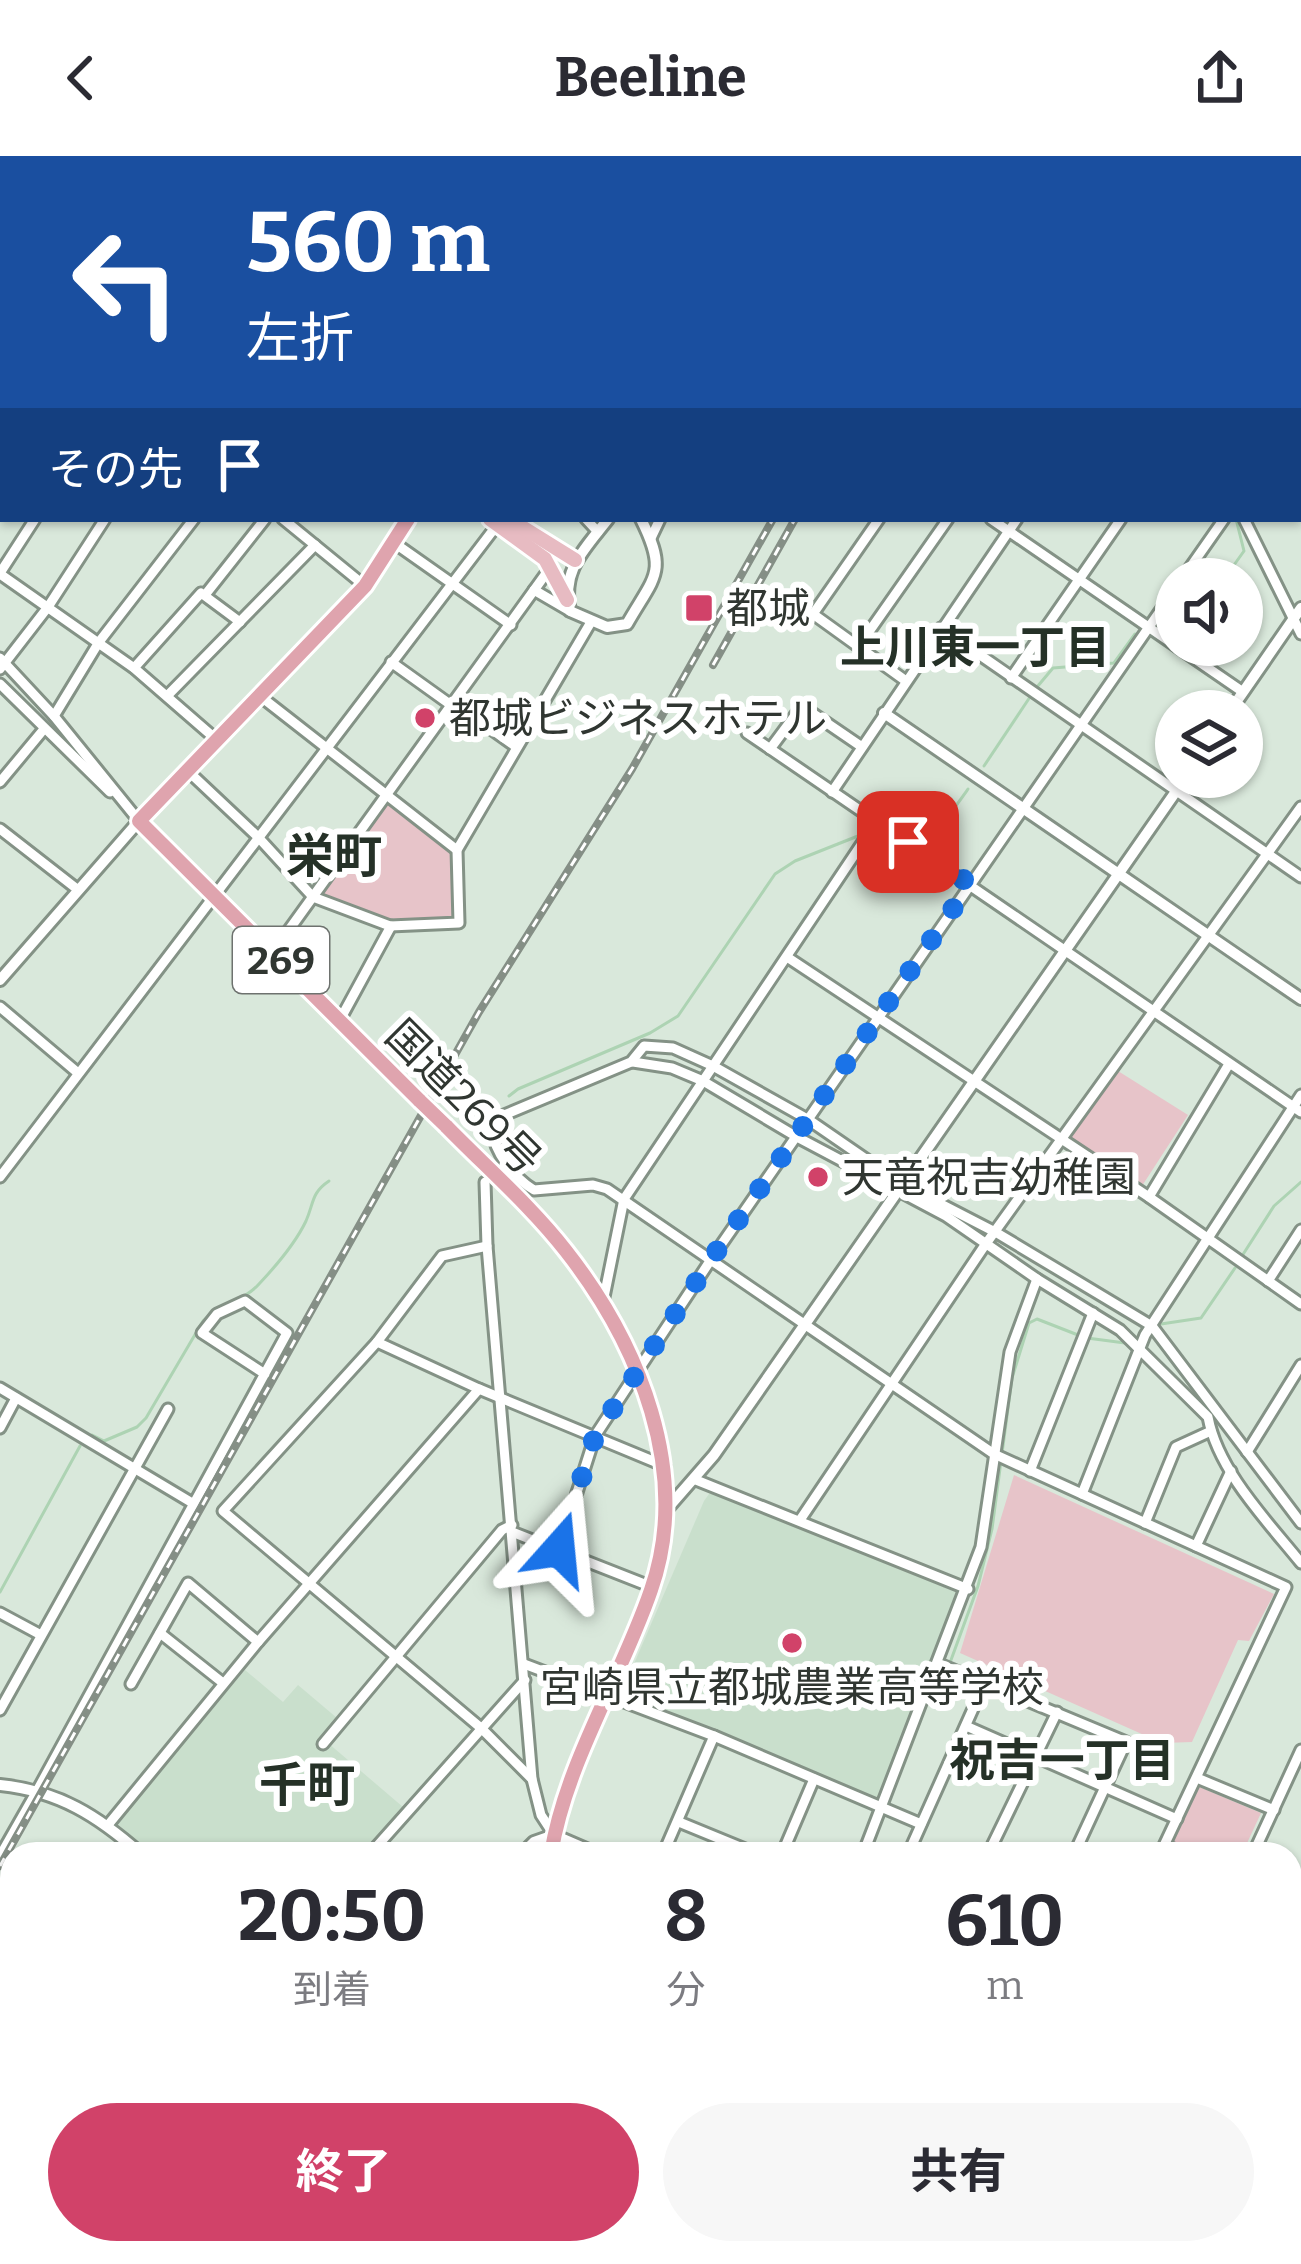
<!DOCTYPE html>
<html lang="ja">
<meta charset="utf-8">
<style>
:root{--surface:#fff;--page:#f7f7f7;--text:#2b2b33;--muted:#7c7c81;--accent:#d14269}
body{margin:0;font-family:Bitter,"Noto Sans JP",serif;background:var(--page);color:var(--text);height:100vh;display:flex;flex-direction:column;font-size:45px;white-space:nowrap}
*{box-sizing:border-box;margin:0}
p{font-size:39px;color:var(--muted)}
.icon{flex:none;width:66px;height:66px;fill:none;stroke:currentColor;stroke-width:2;stroke-linecap:round;stroke-linejoin:round}
.map{position:relative;flex:1;overflow:hidden}
.panel{position:absolute;left:0px;top:1686px;width:1302px;height:423px;display:flex;flex-direction:column;background:var(--surface);border-radius:36px 36px 0 0;box-shadow:0 3px 9px #0004}
.panel>*{flex:none}
.guide{position:absolute;left:0px;top:0px;width:1302px;height:366px;box-shadow:0 3px 9px #0004;background:#1a4fa0;color:#fff;overflow:hidden}
.controls{position:absolute;left:1155px;top:402px;display:grid;gap:24px}
.controls a{display:grid;place-items:center;width:108px;height:108px;border-radius:50%;background:var(--surface);box-shadow:0 3px 9px #0004;font-size:60px}
.pin{position:absolute;display:grid;place-items:center;width:102px;height:102px;color:#fff;margin:-51px;border-radius:24px;box-shadow:0 6px 18px #0006}
.me{position:absolute;width:132px;margin:-66px;rotate:18deg;stroke-linejoin:round;filter:drop-shadow(0 0 9px #0008)}
.turn{display:flex;align-items:center;gap:42px;height:252px;padding:0 48px;font-size:54px}
.turn .icon{width:156px;height:156px;stroke-width:2.5}
.turn b{display:block;font-size:84px;line-height:102px}
.then{display:flex;align-items:center;height:114px;padding:0 48px;background:#0003;gap:24px;font-size:45px}
.eta{display:flex;justify-content:space-evenly;align-items:center;height:204px;text-align:center}
.eta b{font-size:72px;font-weight:700;line-height:84px}
.primary-button{display:flex;gap:24px;margin-top:auto;padding:24px 48px}
.primary-button a{flex:1;height:138px;border-radius:72px;background:var(--accent);color:#fff;font-size:48px;font-weight:700;line-height:138px;text-align:center}
.primary-button a+a{background:var(--page);color:var(--text)}
header{display:flex;justify-content:space-between;align-items:center;height:156px;padding:0 48px;background:var(--surface);font-size:54px;font-weight:700}
.map>svg:first-child{display:block}
.built{fill:#c9dfcc}
.green{fill:#e7c4c9}
.lines{fill:none;stroke-linecap:round;stroke-linejoin:round}
.stream{stroke:#add3b3;stroke-width:3}
.minor-casing{stroke:#849286;stroke-width:15}
.tertiary-casing{stroke:#849286;stroke-width:16}
.primary-casing{stroke:#fff;stroke-width:20}
.trunk-casing{stroke:#fff;stroke-width:20}
.minor{stroke:#fff;stroke-width:9}
.tertiary{stroke:#fff;stroke-width:10}
.primary{stroke:#e7bbc2;stroke-width:14}
.trunk{stroke:#dfa4ae;stroke-width:14}
.rail-casing{stroke:#858f86;stroke-width:8}
.rail{stroke:#fff;stroke-width:3;stroke-dasharray:9;stroke-linecap:butt}
.trunk-bridge-casing{stroke:#fff;stroke-width:20;stroke-linecap:butt}
.trunk-bridge{stroke:#dfa4ae;stroke-width:14}
.route{stroke:#1a73e8;stroke-width:21;stroke-dasharray:0 37.8}
.poi-dot{fill:#d14269;stroke:#fff;stroke-width:4.5}
.labels{text-anchor:middle;stroke-width:12;stroke-linejoin:round;paint-order:stroke}
.shield{fill:#fff;stroke:#6e726f;stroke-width:3}
.shield-label{font-size:39px;font-weight:bold;fill:#303631}
.poi-label{font-size:42px;fill:#303631;stroke:#fff;text-anchor:start}
.street-label{font-size:42px;fill:#303631;stroke:#fff}
.neighbourhood-label{font-size:45px;font-weight:bold;fill:#253127;stroke:#fff}
.quarter-label{font-size:48px;font-weight:bold;fill:#253127;stroke:#fff}
</style>
<header><svg class="icon" aria-label="back" viewBox="0 0 24 24"><path d="M15 5l-7 7 7 7"/></svg>Beeline<svg class="icon" aria-label="share" viewBox="0 0 24 24"><path d="M12 15V3M7 8l5-5 5 5M5 13v7h14v-7"/></svg></header>
<div class="map">
<svg width="1301" height="2108" viewBox="0 0 1301 2108">
<rect width="100%" height="100%" fill="#d9e8db"/>
<g class="built">
<path d="M 719,1336 L 962,1436 L 880,1641 L 875,1643 L 621,1538 L 704,1345 L 709,1338 Z"/>
<path d="M 245,1514 L 283,1546 L 298,1529 L 337,1562 L 321,1581 L 403,1651 L 363,1698 L 149,1698 L 114,1668 Z"/>
<path d="M 641,2097 L 897,2097 L 888,2108 L 636,2108 L 634,2103 Z"/>
</g>
<g class="green">
<path d="M 387,639 L 457,694 L 459,767 L 390,770 L 313,741 Z"/>
<path d="M 1118,915 L 1188,959 L 1140,1033 L 1069,984 Z"/>
<path d="M 1014,1319 L 1274,1438 L 1249,1485 L 1238,1484 L 1192,1586 L 1162,1587 L 960,1497 Z"/>
<path d="M 1197,1630 L 1261,1657 L 1242,1698 L 1192,1698 L 1169,1687 Z"/>
</g>
<g class="lines">
<g class="stream">
<path d="M 1132,3 L 1137,0"/>
<path d="M 1224,423 L 1244,395 L 1236,363"/>
<path d="M 1037,531 L 1053,512 L 1114,507 L 1135,478"/>
<path d="M 984,610 L 1030,541"/>
<path d="M 898,673 C 943,669 941,671 968,633"/>
<path d="M 509,940 L 518,933 L 650,877 L 678,860 L 775,718 L 795,705 L 863,678"/>
<path d="M 1242,1100 L 1274,1050 L 1301,1026"/>
<path d="M 1161,1168 L 1201,1162 L 1235,1112"/>
<path d="M 1087,1182 L 1125,1187"/>
<path d="M 92,1279 L 104,1285 L 137,1271 L 146,1262 L 203,1165 C 219,1148 244,1145 259,1128 C 275,1111 296,1086 306,1065 C 314,1047 311,1037 329,1025"/>
<path d="M 0,1436 L 80,1290"/>
<path d="M 951,1504 L 978,1430 L 992,1373 L 1012,1222 L 1029,1167 L 1037,1163 L 1078,1179"/>
</g>
<defs>
<g id="minor">
<path d="M 53,0 L 59,3"/>
<path d="M 582,0 L 587,3"/>
<path d="M 1271,0 L 1275,3"/>
<path d="M 15,3 L 16,0"/>
<path d="M 341,3 L 343,0"/>
<path d="M 523,3 L 525,0"/>
<path d="M 746,3 L 748,0"/>
<path d="M 1060,3 L 1060,0"/>
<path d="M 1299,20 L 1301,22"/>
<path d="M 0,39 L 3,32"/>
<path d="M 0,171 L 3,167"/>
<path d="M 1299,210 L 1301,210"/>
<path d="M 0,285 L 3,288"/>
<path d="M 0,309 L 3,304"/>
<path d="M 283,363 L 365,430"/>
<path d="M 586,363 L 598,376"/>
<path d="M 879,363 L 813,458 L 906,525"/>
<path d="M 991,363 L 1243,536"/>
<path d="M 1244,363 L 1301,478"/>
<path d="M 651,382 L 660,363"/>
<path d="M 393,386 L 511,469"/>
<path d="M 0,417 L 35,363"/>
<path d="M 0,418 L 134,512 L 218,585"/>
<path d="M 1182,423 L 1224,363"/>
<path d="M 534,434 L 570,455"/>
<path d="M 205,439 L 265,363"/>
<path d="M 941,472 L 1301,721"/>
<path d="M 859,490 L 948,363"/>
<path d="M 0,502 L 54,560 L 139,665"/>
<path d="M 391,506 L 451,549"/>
<path d="M 134,512 L 201,437 L 240,466"/>
<path d="M 0,513 L 48,451 L 105,363"/>
<path d="M 1011,522 L 1121,363"/>
<path d="M 0,528 L 110,636"/>
<path d="M 168,539 L 315,389"/>
<path d="M 260,540 L 457,694"/>
<path d="M 453,546 L 515,590"/>
<path d="M 54,560 L 99,486 L 194,363"/>
<path d="M 747,577 L 1301,956"/>
<path d="M 770,593 L 802,550 L 862,591"/>
<path d="M 189,616 L 258,681 L 313,741 L 390,770 L 459,767 L 457,694 L 591,466"/>
<path d="M 0,626 L 44,573"/>
<path d="M 832,636 L 1017,363"/>
<path d="M 0,673 L 77,733"/>
<path d="M 273,796 L 550,412"/>
<path d="M 787,801 L 1149,1041 L 1301,1148"/>
<path d="M 0,851 L 78,917"/>
<path d="M 341,862 L 391,770"/>
<path d="M 633,906 L 672,912 L 703,925 L 797,981 L 946,1060 L 1037,1123 L 1120,1174 L 1208,1261 C 1218,1315 1268,1366 1301,1407"/>
<path d="M 0,1021 L 497,369"/>
<path d="M 485,1026 L 487,1090 L 532,1623 L 541,1659 L 554,1679"/>
<path d="M 1149,1041 L 1229,908"/>
<path d="M 487,1090 L 442,1100 L 377,1186 L 223,1355 L 481,1572 L 532,1623"/>
<path d="M 1268,1125 L 1301,1074"/>
<path d="M 603,1146 L 624,1043 L 877,665"/>
<path d="M 377,1186 L 479,1233 L 665,1310"/>
<path d="M 0,1232 L 194,1348"/>
<path d="M 0,1272 L 16,1242"/>
<path d="M 1247,1296 L 1301,1209"/>
<path d="M 1030,1315 L 1093,1157"/>
<path d="M 696,1324 L 968,1433"/>
<path d="M 1082,1338 L 1145,1179 L 1301,939"/>
<path d="M 800,1364 L 985,1089 L 1301,651"/>
<path d="M 1145,1367 L 1176,1291 L 1211,1275"/>
<path d="M 512,1376 L 652,1431"/>
<path d="M 1196,1390 L 1231,1315"/>
<path d="M 559,1393 L 595,1280 L 712,1102 L 1176,432"/>
<path d="M 0,1457 L 41,1479"/>
<path d="M 160,1477 L 223,1527"/>
<path d="M 524,1508 L 714,1580 L 921,1668"/>
<path d="M 939,1508 L 1126,1586 L 1074,1698"/>
<path d="M 131,1528 L 188,1427 L 258,1486"/>
<path d="M 0,1554 L 168,1253"/>
<path d="M 966,1570 L 1177,1663"/>
<path d="M 323,1588 L 502,1374 L 512,1369"/>
<path d="M 1197,1622 L 1274,1654"/>
<path d="M 679,1666 L 757,1698"/>
<path d="M 108,1669 L 258,1486 L 479,1233"/>
<path d="M 1165,1689 L 1183,1698"/>
<path d="M 370,1698 L 525,1524"/>
<path d="M 663,1698 L 714,1580"/>
<path d="M 782,1698 L 814,1623"/>
<path d="M 863,1698 L 981,1391 L 1010,1196 L 1037,1123"/>
<path d="M 908,1698 L 985,1526"/>
<path d="M 988,1698 L 1057,1556"/>
<path d="M 1160,1698 L 1286,1431 L 994,1298 L 607,1033 L 593,1029 L 534,1034 C 514,1022 494,996 492,973 L 502,960 L 631,906 L 644,890 L 673,892 L 713,910 L 809,964 L 902,1028 L 997,1077 L 1152,1170 L 1301,1367"/>
<path d="M 1253,1698 L 1301,1594"/>
<path d="M 0,1700 L 37,1635 L 287,1177 L 245,1145 L 217,1158 L 202,1177 L 265,1218"/>
<path d="M 1290,1809 L 1301,1786"/>
<path d="M 1290,1817 L 1301,1822"/>
<path d="M 1290,1906 L 1301,1911"/>
<path d="M 1290,2088 L 1301,2093"/>
<path d="M 619,2108 L 630,2097"/>
<path d="M 956,2108 L 964,2097"/>
<path d="M 1011,2108 L 1016,2097"/>
<path d="M 1059,2108 L 1064,2097"/>
<path d="M 1136,2108 L 1142,2097"/>
<path d="M 1217,2108 L 1223,2097"/>
</g>
<g id="tertiary">
<path d="M 421,0 L 421,3"/>
<path d="M 836,0 L 840,3"/>
<path d="M 0,53 L 3,55"/>
<path d="M 1299,53 L 1301,53"/>
<path d="M 608,363 C 584,394 561,414 570,455 L 607,471 L 627,468 C 655,419 668,417 641,363"/>
<path d="M 1230,555 L 1301,452"/>
<path d="M 884,557 L 1301,843"/>
<path d="M 0,824 L 139,665"/>
<path d="M 667,1353 L 714,1299 L 1186,621"/>
<path d="M 0,1629 C 59,1635 98,1660 141,1698"/>
<path d="M 522,1698 L 534,1686 L 554,1679 L 598,1698"/>
<path d="M 1290,2000 L 1301,2005"/>
<path d="M 167,2108 L 176,2097"/>
</g>
<g id="primary">
<path d="M 490,363 L 545,403 L 567,444"/>
<path d="M 509,363 L 575,404"/>
</g>
<g id="trunk">
<path d="M 1154,0 L 1156,3"/>
<path d="M 644,3 L 646,0"/>
<path d="M 1299,245 L 1301,249"/>
<path d="M 1299,268 L 1301,272"/>
<path d="M 408,363 L 365,430 L 139,665 L 420,945"/>
<path d="M 446,970 C 486,1011 531,1050 566,1095 C 639,1188 692,1317 651,1434 C 621,1522 566,1606 551,1698"/>
<path d="M 573,2097 L 575,2108"/>
</g>
</defs>
<use href="#minor" class="minor-casing"/>
<use href="#tertiary" class="tertiary-casing"/>
<use href="#primary" class="primary-casing"/>
<use href="#trunk" class="trunk-casing"/>
<use href="#minor" class="minor"/>
<use href="#tertiary" class="tertiary"/>
<use href="#primary" class="primary"/>
<use href="#trunk" class="trunk"/>
<defs>
<g id="rail">
<path d="M 962,3 L 964,0"/>
<path d="M 713,509 L 795,363"/>
<path d="M 0,1710 L 479,856 L 632,613 L 773,363"/>
</g>
</defs>
<use href="#rail" class="rail-casing"/>
<use href="#rail" class="rail"/>
<defs>
<path id="trunk-bridge" d="M 420,945 L 446,970"/>
</defs>
<use href="#trunk-bridge" class="trunk-bridge-casing"/>
<use href="#trunk-bridge" class="trunk-bridge"/>
</g>
<g class="lines">
<path class="route" d="M 559,1393 L 595,1280 L 712,1102 L 970,728 L 908,686"/>
</g>
<g class="poi-dot">
<rect x="684" y="437" width="30" height="30" rx="6"/>
<circle cx="425" cy="562" r="12"/>
<circle cx="818" cy="1021" r="12"/>
<circle cx="792" cy="1487" r="12"/>
</g>
<g class="labels">
<rect class="shield" x="233" y="771" width="96" height="66" rx="9"/>
<g class="shield-label">
<text x="281" y="818">269</text>
</g>
<g class="poi-label">
<text x="726" y="467">都城</text>
<text x="449" y="577">都城ビジネスホテル</text>
<text x="842" y="1036">天竜祝吉幼稚園</text>
<text x="792" y="1546" text-anchor="middle">宮崎県立都城農業高等学校</text>
</g>
<g class="street-label">
<text transform="translate(464 941) rotate(45)" y="15">国道269号</text>
</g>
<g class="neighbourhood-label">
<text x="975" y="507">上川東一丁目</text>
<text x="1062" y="1620">祝吉一丁目</text>
</g>
<g class="quarter-label">
<text x="334" y="717">栄町</text>
<text x="307" y="1646">千町</text>
</g>
</g>
</svg>
<div class="controls">
<a><svg class="icon" aria-label="sound" viewBox="0 0 24 24"><path d="M4 9h4l5-4v14l-5-4H4zM17 9q2 3 0 6"/></svg></a>
<a><svg class="icon" aria-label="layers" viewBox="0 0 24 24"><path d="M12 4l9 5-9 5-9-5zM3 14l9 5 9-5"/></svg></a>
</div>
<div class="pin" style="left:908px;top:686px;background:#d93025"><svg class="icon" aria-label="arrive" viewBox="0 0 24 24"><path d="M6 21V4h12l-3 4 3 4H6"/></svg></div>
<svg class="me" style="left:559px;top:1393px" viewBox="-20 -20 40 40"><path d="M0-17L14 15 0 8-14 15z" fill="#1a73e8" stroke="#fff" stroke-width="4"/></svg>
<div class="guide">
<div class="turn"><svg class="icon" aria-label="left" viewBox="0 0 24 24"><path d="M17 20v-9H6M10 6l-5 5 5 5"/></svg><div><b>560 m</b>左折</div></div>
<div class="then">その先<svg class="icon" aria-label="arrive" viewBox="0 0 24 24"><path d="M6 21V4h12l-3 4 3 4H6"/></svg></div>
</div>
<section class="panel">
<div class="eta">
<div><b>20:50</b><p>到着</p></div>
<div><b>8</b><p>分</p></div>
<div><b>610</b><p>m</p></div>
</div>
<div class="primary-button"><a>終了</a><a>共有</a></div>
</section>
</div>
